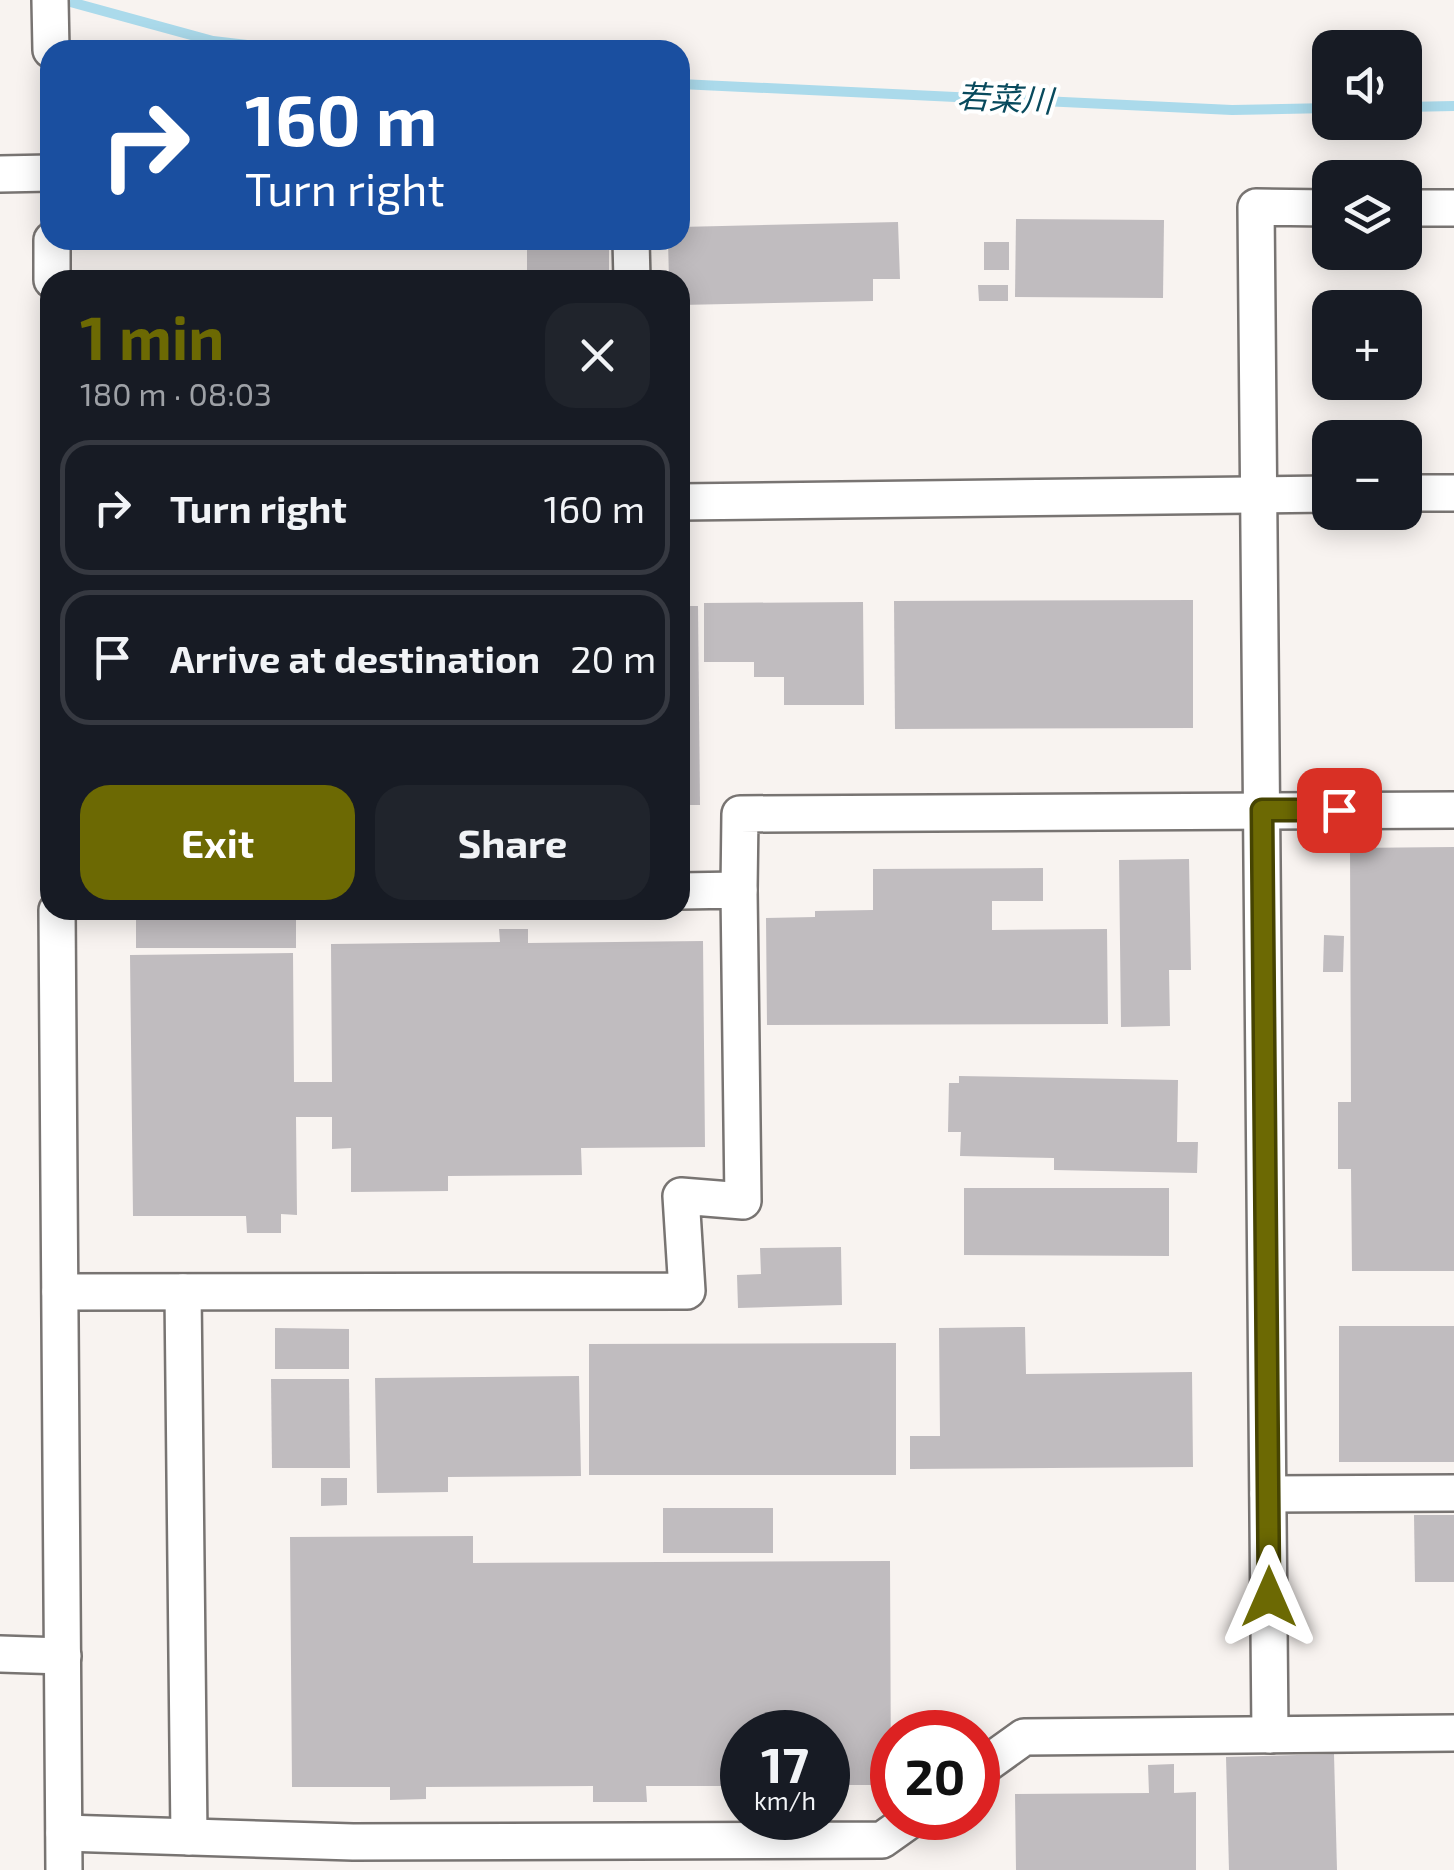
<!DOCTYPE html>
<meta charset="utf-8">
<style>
:root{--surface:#171b24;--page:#20242c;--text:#f1f3f6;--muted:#9ea1a6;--line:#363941;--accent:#6c6903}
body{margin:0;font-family:"Exo 2","Noto Sans JP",sans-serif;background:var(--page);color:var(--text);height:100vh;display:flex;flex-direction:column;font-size:38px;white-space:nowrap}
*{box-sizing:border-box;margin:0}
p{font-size:32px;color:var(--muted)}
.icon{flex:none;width:55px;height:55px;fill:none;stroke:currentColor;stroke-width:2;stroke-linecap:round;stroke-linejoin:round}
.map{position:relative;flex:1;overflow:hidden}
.drawer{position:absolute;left:40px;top:270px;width:650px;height:650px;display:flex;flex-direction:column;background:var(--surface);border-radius:30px;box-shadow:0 5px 25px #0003}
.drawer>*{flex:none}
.top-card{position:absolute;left:40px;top:40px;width:650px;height:210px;border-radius:30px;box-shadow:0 5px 25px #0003;background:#1a4fa0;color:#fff;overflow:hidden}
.tools{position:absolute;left:1312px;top:30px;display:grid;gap:20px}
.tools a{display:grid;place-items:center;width:110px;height:110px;border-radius:20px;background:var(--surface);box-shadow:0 5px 25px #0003;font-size:50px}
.speed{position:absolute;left:720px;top:1710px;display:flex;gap:20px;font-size:50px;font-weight:700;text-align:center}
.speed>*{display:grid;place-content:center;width:130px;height:130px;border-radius:50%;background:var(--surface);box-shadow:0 5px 25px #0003;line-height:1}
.speed small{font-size:25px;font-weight:400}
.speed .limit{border:15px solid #d22;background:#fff;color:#111}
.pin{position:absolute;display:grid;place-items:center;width:85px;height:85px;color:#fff;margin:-42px;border-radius:20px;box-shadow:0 5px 15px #0006}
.me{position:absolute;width:110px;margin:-55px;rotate:0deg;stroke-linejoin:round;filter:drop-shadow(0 0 8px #0008)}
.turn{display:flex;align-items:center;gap:35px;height:210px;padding:0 40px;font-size:45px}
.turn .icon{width:130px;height:130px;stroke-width:2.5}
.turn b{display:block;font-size:70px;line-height:85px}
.round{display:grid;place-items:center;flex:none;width:105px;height:105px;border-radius:30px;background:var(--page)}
.summary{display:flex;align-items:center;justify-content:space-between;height:170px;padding:0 40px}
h1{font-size:60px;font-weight:700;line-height:75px;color:var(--accent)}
.cta{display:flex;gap:20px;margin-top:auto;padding:20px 40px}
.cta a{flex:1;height:115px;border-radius:30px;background:var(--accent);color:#fff;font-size:40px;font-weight:700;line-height:115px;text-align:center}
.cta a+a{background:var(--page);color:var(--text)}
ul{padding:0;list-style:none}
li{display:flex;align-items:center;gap:30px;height:135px;margin:0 20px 15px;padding:0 20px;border:5px solid var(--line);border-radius:30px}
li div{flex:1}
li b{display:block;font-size:38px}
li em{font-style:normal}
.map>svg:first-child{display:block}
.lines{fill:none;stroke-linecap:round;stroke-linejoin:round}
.stream{stroke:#abdaeb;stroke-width:10}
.building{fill:#c0bcbf}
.minor-casing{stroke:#787472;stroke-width:40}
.minor{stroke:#fff;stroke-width:35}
.route-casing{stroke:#464402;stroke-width:25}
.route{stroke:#6c6903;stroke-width:18}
.labels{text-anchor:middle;stroke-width:8;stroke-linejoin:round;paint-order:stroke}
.water-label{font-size:32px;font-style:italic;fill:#084a5d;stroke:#fff}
</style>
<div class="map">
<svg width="1454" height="1870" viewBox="0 0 1454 1870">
<rect width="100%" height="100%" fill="#f8f3f0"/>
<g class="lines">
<g class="stream">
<path d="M 63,0 L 213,41 L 291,50"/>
<path d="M 680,84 L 1232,110 L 1330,108"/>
<path d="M 1405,107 L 1454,106"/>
</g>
</g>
<g class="building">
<path d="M 1016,219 L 1164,220 L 1163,298 L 1015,297 Z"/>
<path d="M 898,222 L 900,279 L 873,279 L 873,301 L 680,305 L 680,280 L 669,280 L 668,240 L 680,240 L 680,227 Z"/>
<rect x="527" y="240" width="82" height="40"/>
<rect x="984" y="242" width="25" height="28"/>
<path d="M 978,285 L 1008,285 L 1008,301 L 979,301 Z"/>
<path d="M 1193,600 L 1193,728 L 895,729 L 894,601 Z"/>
<path d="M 863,602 L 864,705 L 784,705 L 784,677 L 754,677 L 754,662 L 704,662 L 704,603 Z"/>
<path d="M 680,606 L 698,606 L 700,805 L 680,805 Z"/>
<path d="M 1454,847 L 1454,1271 L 1352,1271 L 1351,1169 L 1338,1169 L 1338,1102 L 1351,1102 L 1350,848 Z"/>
<path d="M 1189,859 L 1191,970 L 1169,970 L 1170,1026 L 1121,1027 L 1119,860 Z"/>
<path d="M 1043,868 L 1043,901 L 992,901 L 992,930 L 1107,929 L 1108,1024 L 767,1025 L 766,918 L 815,917 L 815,911 L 873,910 L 873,869 Z"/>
<rect x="136" y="910" width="160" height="38"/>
<path d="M 499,929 L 528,929 L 528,943 L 703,941 L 705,1147 L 581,1148 L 582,1175 L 448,1176 L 448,1191 L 351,1192 L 351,1148 L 332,1149 L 332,1117 L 296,1117 L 297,1215 L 281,1214 L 281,1233 L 247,1233 L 246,1216 L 133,1216 L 130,955 L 293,953 L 294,1082 L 332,1082 L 331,944 L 500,942 Z"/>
<path d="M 1324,935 L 1344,936 L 1343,972 L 1323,972 Z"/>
<path d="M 959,1076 L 1178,1080 L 1177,1142 L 1198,1142 L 1197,1173 L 1054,1170 L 1054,1158 L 960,1156 L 961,1132 L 948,1132 L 949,1083 L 959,1083 Z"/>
<path d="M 964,1188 L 1169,1188 L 1169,1256 L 964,1255 Z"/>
<path d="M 841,1247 L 842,1305 L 738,1308 L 737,1275 L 761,1274 L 760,1248 Z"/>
<rect x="1339" y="1326" width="115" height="136"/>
<path d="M 1025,1327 L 1026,1374 L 1192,1372 L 1193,1467 L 910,1469 L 910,1436 L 940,1436 L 939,1328 Z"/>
<path d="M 275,1328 L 349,1329 L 349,1369 L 275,1369 Z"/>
<path d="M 896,1343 L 896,1475 L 589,1475 L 589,1344 Z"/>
<path d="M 579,1376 L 581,1476 L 448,1477 L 448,1492 L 377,1493 L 375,1378 Z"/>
<path d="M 271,1379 L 349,1379 L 350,1468 L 272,1468 Z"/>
<path d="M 321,1478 L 347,1478 L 347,1505 L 321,1506 Z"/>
<rect x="663" y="1508" width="110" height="45"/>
<path d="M 1414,1515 L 1454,1515 L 1454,1582 L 1415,1582 Z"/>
<path d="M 473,1536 L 473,1563 L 890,1561 L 891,1785 L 828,1785 L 828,1732 L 742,1732 L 742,1786 L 646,1786 L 647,1802 L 593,1802 L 593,1786 L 426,1787 L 426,1799 L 390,1800 L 390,1787 L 292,1787 L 290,1537 Z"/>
<path d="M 1334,1754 L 1337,1870 L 1229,1870 L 1226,1757 Z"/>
<path d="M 1174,1764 L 1174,1793 L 1196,1792 L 1196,1870 L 1016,1870 L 1015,1794 L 1149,1793 L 1148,1765 Z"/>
</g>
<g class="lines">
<defs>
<g id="minor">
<path d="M 50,0 L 51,50"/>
<path d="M 0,174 L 50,173"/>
<path d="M 1405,208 L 1454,208"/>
<path d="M 52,240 L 52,280"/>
<path d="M 631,240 L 632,280"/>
<path d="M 1405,493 L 1454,493"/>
<path d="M 680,502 L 1330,494"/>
<path d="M 739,890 L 740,814 L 1454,810"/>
<path d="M 57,910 L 64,1870"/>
<path d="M 60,1292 L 687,1291 L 681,1196 L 743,1201 L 739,890 L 680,891"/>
<path d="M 183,1292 L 189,1837"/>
<path d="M 1268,1494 L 1454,1493"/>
<path d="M 0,1654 L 63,1656"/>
<path d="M 1270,1735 L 1256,207 L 1330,208"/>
<path d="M 978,1770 L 1024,1737 L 1454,1733"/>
<path d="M 64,1833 L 353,1842 L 882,1840 L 913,1818"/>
</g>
</defs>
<use href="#minor" class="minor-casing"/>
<use href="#minor" class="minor"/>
</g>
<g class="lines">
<defs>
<path id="route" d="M 1269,1597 L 1262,810 L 1339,810"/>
</defs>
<use href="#route" class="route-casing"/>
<use href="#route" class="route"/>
</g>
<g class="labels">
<g class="water-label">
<text transform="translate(1005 99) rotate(3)" y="11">若菜川</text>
</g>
</g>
</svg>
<div class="tools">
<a><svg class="icon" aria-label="sound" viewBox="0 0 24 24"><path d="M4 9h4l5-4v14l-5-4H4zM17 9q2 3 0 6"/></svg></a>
<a><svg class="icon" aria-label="layers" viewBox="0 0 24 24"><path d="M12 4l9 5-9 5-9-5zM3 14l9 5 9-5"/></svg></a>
<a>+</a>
<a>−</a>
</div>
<div class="speed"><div>17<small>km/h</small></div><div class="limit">20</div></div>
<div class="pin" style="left:1339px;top:810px;background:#d93025"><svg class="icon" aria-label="arrive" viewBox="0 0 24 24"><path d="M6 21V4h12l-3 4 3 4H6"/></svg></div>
<svg class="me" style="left:1269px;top:1597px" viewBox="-20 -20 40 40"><path d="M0-17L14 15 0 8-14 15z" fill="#6c6903" stroke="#fff" stroke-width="4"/></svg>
<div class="top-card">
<div class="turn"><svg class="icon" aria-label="right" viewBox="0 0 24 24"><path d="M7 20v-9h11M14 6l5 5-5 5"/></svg><div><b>160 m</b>Turn right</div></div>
</div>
<section class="drawer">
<div class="summary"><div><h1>1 min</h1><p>180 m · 08:03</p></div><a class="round"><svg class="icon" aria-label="close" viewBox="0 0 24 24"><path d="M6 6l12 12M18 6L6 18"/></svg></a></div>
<ul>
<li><svg class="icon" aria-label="right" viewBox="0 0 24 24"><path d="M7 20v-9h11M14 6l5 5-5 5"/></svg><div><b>Turn right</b></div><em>160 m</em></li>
<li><svg class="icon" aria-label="arrive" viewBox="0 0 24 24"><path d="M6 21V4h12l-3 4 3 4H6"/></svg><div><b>Arrive at destination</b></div><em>20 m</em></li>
</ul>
<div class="cta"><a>Exit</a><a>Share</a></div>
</section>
</div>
